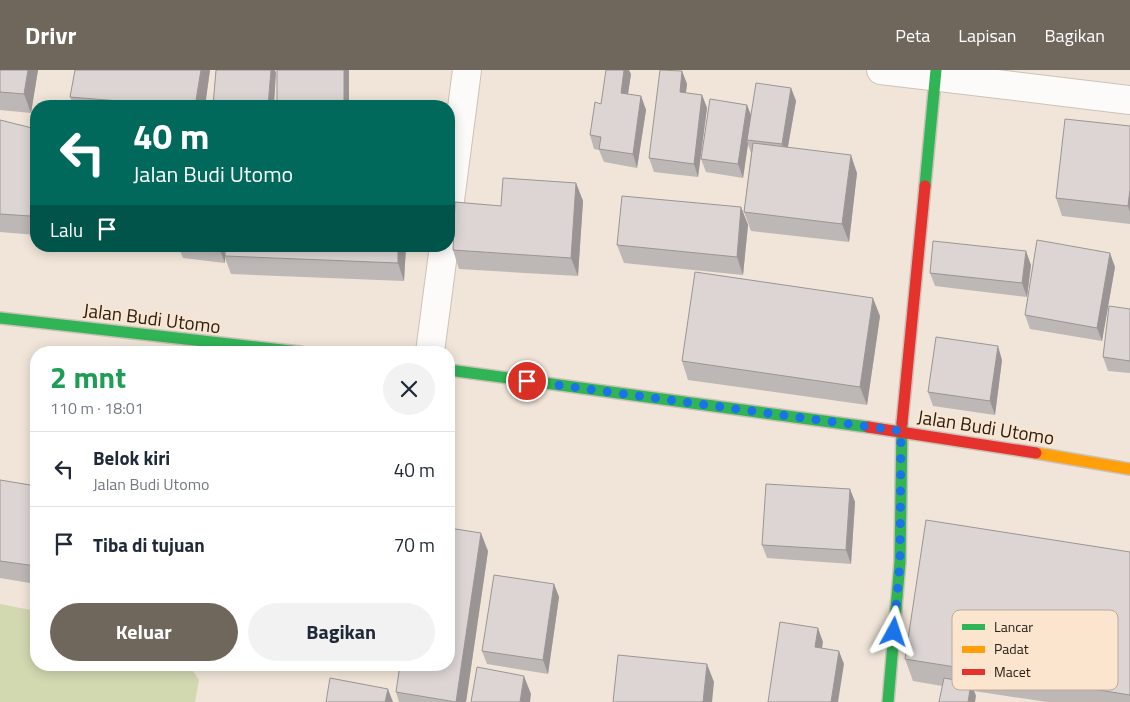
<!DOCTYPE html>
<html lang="id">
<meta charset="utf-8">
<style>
:root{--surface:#fff;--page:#f2f2f3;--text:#1f2937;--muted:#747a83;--line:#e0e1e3;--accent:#6f665c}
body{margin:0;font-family:"Titillium Web",sans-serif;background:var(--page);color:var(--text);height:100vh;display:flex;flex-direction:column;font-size:19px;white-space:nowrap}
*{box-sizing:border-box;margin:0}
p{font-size:16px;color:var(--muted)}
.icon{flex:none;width:28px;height:28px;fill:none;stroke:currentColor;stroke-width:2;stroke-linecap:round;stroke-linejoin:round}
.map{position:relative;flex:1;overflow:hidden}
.sheet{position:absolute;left:30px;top:276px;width:425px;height:325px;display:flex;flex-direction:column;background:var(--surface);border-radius:20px;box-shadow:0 2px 12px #0003}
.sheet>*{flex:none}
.guide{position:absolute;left:30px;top:30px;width:425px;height:152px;border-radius:20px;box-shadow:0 2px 12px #0003;background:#00695c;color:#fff;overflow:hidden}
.pin{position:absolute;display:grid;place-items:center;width:42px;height:42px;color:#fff;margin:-21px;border:2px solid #fff;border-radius:50%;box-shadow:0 1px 5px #0007}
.me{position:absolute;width:55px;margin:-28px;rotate:5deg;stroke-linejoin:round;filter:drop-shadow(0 0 4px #0008)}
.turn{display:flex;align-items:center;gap:18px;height:105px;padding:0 20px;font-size:22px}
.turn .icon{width:65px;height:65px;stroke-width:2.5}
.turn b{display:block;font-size:35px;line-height:42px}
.then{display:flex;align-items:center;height:48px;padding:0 20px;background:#0003;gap:10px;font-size:19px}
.round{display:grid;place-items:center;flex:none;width:52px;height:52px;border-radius:26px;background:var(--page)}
.headline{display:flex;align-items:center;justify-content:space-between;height:85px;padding:0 20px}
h1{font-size:30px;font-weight:700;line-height:38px;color:#1e9e55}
.primary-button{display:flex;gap:10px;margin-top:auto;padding:10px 20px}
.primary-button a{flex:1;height:58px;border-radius:30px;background:var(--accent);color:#fff;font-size:20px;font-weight:700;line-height:58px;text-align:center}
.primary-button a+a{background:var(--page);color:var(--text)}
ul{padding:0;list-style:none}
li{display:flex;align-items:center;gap:15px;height:75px;padding:0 20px;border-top:1px solid var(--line)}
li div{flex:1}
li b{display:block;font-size:19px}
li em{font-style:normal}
header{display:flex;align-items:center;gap:30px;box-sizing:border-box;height:70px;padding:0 25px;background:var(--accent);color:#fff}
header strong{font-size:24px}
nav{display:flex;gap:28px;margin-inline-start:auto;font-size:18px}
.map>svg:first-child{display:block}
.green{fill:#d2d8b0}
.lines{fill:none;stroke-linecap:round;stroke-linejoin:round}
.street-casing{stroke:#cbc2b9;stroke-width:30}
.fast-casing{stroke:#cbc2b9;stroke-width:14}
.slow-casing{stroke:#cbc2b9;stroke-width:14}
.jam-casing{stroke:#cbc2b9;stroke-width:14}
.street{stroke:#fdfbf9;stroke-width:28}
.fast{stroke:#30b455;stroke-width:11}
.slow{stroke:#ff9f0a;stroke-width:11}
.jam{stroke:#e5322d;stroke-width:11}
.wall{fill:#bdb7b6}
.shaded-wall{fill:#9a9594}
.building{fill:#dcd5d4;stroke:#9a9594}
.route{stroke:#1a73e8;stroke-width:9;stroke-dasharray:0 16.2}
.labels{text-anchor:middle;stroke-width:4;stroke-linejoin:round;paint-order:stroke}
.street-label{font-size:19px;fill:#292119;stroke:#fbe5ce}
.key{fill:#fbe5ce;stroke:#bcaa98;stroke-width:1}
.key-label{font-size:14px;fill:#292119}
</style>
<header>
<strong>Drivr</strong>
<nav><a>Peta</a><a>Lapisan</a><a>Bagikan</a></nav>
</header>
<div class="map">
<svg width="1130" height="632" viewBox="0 0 1130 632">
<rect width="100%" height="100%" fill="#f0e5d8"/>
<path class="green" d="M 0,534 L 36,541 L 36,595 L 189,595 L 199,610 L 195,632 L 0,632 Z"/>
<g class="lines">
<defs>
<g id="street">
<path d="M 881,0 L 1130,30"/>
<path d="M 449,138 L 467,0"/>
<path d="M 430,282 L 444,176"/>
</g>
<g id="fast">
<path d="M 925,116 L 936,0"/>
<path d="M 0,248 L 300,282"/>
<path d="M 449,300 L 868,357"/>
<path d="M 888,632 L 900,492 L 902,353"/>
</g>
<path id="slow" d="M 1036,383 L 1130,399"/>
<g id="jam">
<path d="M 902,353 L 925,116"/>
<path d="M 868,357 L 1036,383"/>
</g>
</defs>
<use href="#street" class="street-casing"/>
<use href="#fast" class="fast-casing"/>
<use href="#slow" class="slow-casing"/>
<use href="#jam" class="jam-casing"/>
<use href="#street" class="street"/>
<use href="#fast" class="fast"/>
<use href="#slow" class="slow"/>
<use href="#jam" class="jam"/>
</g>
<g class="wall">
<path d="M 0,0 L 38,0 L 31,43 L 0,40 Z"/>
<path d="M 75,0 L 210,0 L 205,36 L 74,36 L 70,27 Z"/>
<path d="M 682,1 L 687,14 L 686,23 L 702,25 L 707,38 L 698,107 L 654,102 L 649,88 Z"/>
<path d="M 631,4 L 628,24 L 641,26 L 646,40 L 637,98 L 604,92 L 599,80 L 594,79 L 590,65 L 601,34 Z"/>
<path d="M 791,18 L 796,31 L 788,77 L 857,103 L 849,172 L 751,161 L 744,142 L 751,83 L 748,74 L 743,108 L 706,102 L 701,89 L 747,35 L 751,45 Z"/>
<path d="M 0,50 L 36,59 L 36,165 L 0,162 Z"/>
<path d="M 1130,56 L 1130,154 L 1062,146 L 1056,128 Z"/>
<path d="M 576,113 L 583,131 L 578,206 L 459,199 L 453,180 L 501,136 Z"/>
<path d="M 741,137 L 748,155 L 743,205 L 624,193 L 617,175 Z"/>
<path d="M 118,176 L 177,176 L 176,181 Z"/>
<path d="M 178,176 L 406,176 L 404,211 L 231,204 L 225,188 L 225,193 L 183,188 Z"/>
<path d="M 1031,195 L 1027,227 L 935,216 L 930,203 Z"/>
<path d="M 1115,197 L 1102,271 L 1030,259 L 1025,245 Z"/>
<path d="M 1130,239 L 1130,303 L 1108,301 L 1103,287 Z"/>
<path d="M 880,246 L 867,335 L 688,310 L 682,291 Z"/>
<path d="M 1002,290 L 995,345 L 933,336 L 928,322 Z"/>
<path d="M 0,410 L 36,416 L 36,514 L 0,508 Z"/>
<path d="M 850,419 L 855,432 L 851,494 L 767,488 L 762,475 Z"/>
<path d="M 488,481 L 466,632 L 399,632 L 396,622 Z"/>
<path d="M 1130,482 L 1130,632 L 1047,632 L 974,621 L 976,626 L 942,616 L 913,611 L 905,589 Z"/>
<path d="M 554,514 L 559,527 L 548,604 L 487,594 L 482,581 Z"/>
</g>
<g class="shaded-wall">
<path d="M 28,0 L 38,0 L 31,43 L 24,24 Z"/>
<path d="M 201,0 L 210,0 L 205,36 L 195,36 Z"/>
<path d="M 271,0 L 275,0 L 276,3 L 274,36 L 268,36 Z"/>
<rect x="344" y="0" width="5" height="36"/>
<path d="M 624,0 L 629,0 L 631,4 L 626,37 L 621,23 Z"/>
<path d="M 682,1 L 687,14 L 684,36 L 680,22 Z"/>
<path d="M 791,18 L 796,31 L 786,87 L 782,74 Z"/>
<path d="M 702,25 L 707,38 L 698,107 L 694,94 Z"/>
<path d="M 641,26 L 646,40 L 637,98 L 633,84 Z"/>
<path d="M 747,35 L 752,48 L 747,70 L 748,74 L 743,108 L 738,94 Z"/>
<path d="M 851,85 L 857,103 L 849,172 L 842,154 Z"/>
<path d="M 36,112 L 36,164 L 30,146 Z"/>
<path d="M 576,113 L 583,131 L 578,206 L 571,188 Z"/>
<path d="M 1130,119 L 1130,142 L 1128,136 Z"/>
<path d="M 741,137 L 748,155 L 743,205 L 737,187 Z"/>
<path d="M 220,176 L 226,176 L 225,186 L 225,193 L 220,180 Z"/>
<path d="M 398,176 L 406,176 L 404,211 L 398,193 Z"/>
<path d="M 1026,181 L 1031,195 L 1027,227 L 1022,213 Z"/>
<path d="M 1110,183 L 1115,197 L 1102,271 L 1097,258 Z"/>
<path d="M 873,228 L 880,246 L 867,335 L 860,317 Z"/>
<path d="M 998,276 L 1002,290 L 995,345 L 990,331 Z"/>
<path d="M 850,419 L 855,432 L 851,494 L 846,480 Z"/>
<path d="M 481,463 L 488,481 L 466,632 L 456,632 Z"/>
<path d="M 554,514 L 559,527 L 548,604 L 543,590 Z"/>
<path d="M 818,558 L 823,572 L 820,591 L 815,577 Z"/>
<path d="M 839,581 L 844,594 L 838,632 L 831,632 Z"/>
<path d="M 707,594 L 714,612 L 712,632 L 703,632 Z"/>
<path d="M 524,606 L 531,624 L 530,632 L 520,632 Z"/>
<path d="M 971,613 L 976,626 L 975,632 L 968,632 Z"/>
<path d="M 388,619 L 393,632 L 385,632 Z"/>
</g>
<g class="building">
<path d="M 0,0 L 28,0 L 24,24 L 0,22 Z"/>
<path d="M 75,0 L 201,0 L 195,36 L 181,36 L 70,27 Z"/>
<path d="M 216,0 L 271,0 L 268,36 L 213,36 Z"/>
<rect x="277" y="0" width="67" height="36"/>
<path d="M 606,0 L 624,0 L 621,23 L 641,26 L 633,84 L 599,79 L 601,67 L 590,65 L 595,32 L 601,34 Z"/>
<path d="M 660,0 L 682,1 L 680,22 L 702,25 L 694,94 L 649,88 Z"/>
<path d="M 756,13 L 791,18 L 782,74 L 747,70 Z"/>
<path d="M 710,29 L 747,35 L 738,94 L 701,89 Z"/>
<path d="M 1065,49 L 1130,56 L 1130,119 L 1128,136 L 1056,128 Z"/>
<path d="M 0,50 L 36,59 L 36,112 L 30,146 L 0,144 Z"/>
<path d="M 753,73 L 851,85 L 842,154 L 744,142 Z"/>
<path d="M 503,108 L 576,113 L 571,188 L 453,180 L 455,132 L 501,136 Z"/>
<path d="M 622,126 L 741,137 L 737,187 L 617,175 Z"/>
<path d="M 1037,170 L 1110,183 L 1097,258 L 1025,245 Z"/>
<path d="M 933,171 L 1026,181 L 1022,213 L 930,203 Z"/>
<path d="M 190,176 L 220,176 L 220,180 Z"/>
<path d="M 225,176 L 398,176 L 398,193 L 225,186 Z"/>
<path d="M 695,202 L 873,228 L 860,317 L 682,291 Z"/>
<path d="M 1109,236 L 1130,239 L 1130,291 L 1103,287 Z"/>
<path d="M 936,267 L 998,276 L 990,331 L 928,322 Z"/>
<path d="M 0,410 L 36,416 L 36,496 L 0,491 Z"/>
<path d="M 766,414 L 850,419 L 846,480 L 762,475 Z"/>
<path d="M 926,450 L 1130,482 L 1130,625 L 905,589 Z"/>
<path d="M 449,458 L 481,463 L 456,632 L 396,622 L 400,595 L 449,595 Z"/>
<path d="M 494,505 L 554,514 L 543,590 L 482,581 Z"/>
<path d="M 780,552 L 818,558 L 815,577 L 839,581 L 831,632 L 768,632 Z"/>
<path d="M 618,585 L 707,594 L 703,632 L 613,632 Z"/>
<path d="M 477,597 L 524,606 L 520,632 L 471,632 Z"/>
<path d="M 330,608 L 388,619 L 385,632 L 326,632 Z"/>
<path d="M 944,608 L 971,613 L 968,632 L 939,632 Z"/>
</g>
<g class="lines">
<path class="route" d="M 527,311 L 901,361 L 900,492 L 894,562"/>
</g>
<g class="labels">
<g class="street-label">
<text transform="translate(152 248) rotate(7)" y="7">Jalan Budi Utomo</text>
<text transform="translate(986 357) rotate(9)" y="7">Jalan Budi Utomo</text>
</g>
</g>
<rect x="952" y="540" width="166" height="80" rx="8" class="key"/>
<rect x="962" y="554" width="23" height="6" fill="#30b455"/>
<rect x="962" y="576" width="23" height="7" fill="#ff9f0a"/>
<rect x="962" y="599" width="23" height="6" fill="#e5322d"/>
<g class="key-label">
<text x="994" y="562">Lancar</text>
<text x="994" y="584">Padat</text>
<text x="994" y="607">Macet</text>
</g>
</svg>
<div class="pin" style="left:527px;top:311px;background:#d93025"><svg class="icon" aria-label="arrive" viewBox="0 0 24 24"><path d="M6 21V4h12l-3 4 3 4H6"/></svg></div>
<svg class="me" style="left:894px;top:562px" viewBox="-20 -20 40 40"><path d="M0-17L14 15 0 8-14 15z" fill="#1a73e8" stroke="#fff" stroke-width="4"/></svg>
<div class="guide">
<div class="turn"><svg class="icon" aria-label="left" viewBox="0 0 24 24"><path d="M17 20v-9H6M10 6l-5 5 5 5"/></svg><div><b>40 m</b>Jalan Budi Utomo</div></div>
<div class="then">Lalu<svg class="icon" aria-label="arrive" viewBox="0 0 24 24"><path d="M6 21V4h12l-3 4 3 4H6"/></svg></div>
</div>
<section class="sheet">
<div class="headline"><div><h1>2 mnt</h1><p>110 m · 18:01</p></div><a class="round"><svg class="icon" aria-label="close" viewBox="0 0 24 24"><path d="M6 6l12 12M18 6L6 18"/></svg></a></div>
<ul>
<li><svg class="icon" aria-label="left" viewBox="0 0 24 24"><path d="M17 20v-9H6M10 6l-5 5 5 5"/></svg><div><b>Belok kiri</b><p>Jalan Budi Utomo</p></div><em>40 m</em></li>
<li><svg class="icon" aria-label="arrive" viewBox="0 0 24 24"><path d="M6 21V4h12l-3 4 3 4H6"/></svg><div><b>Tiba di tujuan</b></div><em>70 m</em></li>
</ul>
<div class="primary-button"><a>Keluar</a><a>Bagikan</a></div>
</section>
</div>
